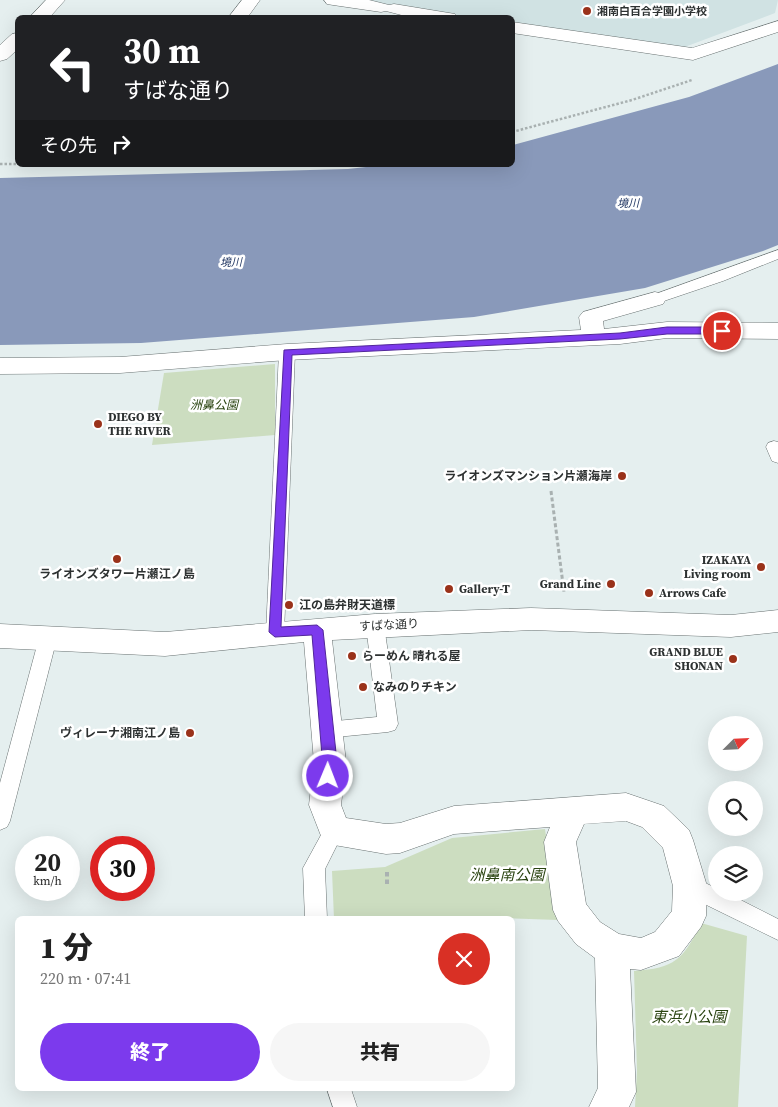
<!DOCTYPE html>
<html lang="ja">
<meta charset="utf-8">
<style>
:root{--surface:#fff;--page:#f6f6f6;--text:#222;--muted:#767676;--accent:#7c3aed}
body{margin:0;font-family:"Source Serif 4","Noto Sans JP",serif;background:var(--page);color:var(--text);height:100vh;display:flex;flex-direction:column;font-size:19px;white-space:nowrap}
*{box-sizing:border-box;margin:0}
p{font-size:16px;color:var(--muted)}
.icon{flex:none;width:28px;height:28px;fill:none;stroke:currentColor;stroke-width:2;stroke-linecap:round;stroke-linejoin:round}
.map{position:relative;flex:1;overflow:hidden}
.details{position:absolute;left:15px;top:916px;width:500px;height:175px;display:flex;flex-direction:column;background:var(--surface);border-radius:8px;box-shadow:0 5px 20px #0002}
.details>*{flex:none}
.hud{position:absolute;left:15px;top:15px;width:500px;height:152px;border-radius:8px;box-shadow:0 5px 20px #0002;background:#202124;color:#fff;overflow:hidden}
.needle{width:32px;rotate:66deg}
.tools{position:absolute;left:708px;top:716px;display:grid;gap:10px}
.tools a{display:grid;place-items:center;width:55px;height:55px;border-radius:50%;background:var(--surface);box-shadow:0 5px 20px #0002;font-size:25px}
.speed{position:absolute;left:15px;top:836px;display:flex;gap:10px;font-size:25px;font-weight:700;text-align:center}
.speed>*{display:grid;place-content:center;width:65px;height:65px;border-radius:50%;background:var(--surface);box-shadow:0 5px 20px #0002;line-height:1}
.speed small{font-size:12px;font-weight:400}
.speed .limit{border:8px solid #d22;background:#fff;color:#111}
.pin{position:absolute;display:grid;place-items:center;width:42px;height:42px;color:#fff;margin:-21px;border:2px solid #fff;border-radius:50%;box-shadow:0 1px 5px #0007}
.me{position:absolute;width:55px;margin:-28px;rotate:1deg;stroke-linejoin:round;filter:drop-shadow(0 0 4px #0008)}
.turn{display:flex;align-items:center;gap:18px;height:105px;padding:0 25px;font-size:22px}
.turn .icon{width:65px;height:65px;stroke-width:2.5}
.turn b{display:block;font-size:35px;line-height:42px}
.then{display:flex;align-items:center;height:48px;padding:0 25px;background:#0003;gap:10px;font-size:19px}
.round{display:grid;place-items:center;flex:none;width:52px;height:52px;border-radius:26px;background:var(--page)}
.summary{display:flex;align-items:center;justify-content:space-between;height:85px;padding:0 25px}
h1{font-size:30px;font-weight:800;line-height:38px}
.action{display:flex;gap:10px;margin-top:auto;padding:10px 25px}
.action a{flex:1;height:58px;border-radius:30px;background:var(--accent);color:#fff;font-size:20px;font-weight:800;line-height:58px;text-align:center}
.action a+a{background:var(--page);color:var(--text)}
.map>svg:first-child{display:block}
.built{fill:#d0e2e3}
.green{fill:#ccddc0}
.water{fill:#8999ba}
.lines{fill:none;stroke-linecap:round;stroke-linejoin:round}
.service-casing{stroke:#697272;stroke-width:1}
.minor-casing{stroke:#697272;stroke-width:1}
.path-far2{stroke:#a9b1b1;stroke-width:2.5;stroke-dasharray:2.5 2;stroke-linecap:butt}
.path-far1{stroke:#a9b1b1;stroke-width:3;stroke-dasharray:4 2.5;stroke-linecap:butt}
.path{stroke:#a9b1b1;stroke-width:4;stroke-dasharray:4.5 3;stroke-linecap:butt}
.service{fill:#fff;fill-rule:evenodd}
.minor{fill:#fff;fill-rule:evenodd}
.route{fill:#7c3aed;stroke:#51269a}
.poi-dot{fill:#9a321a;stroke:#fff;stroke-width:2}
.labels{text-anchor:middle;stroke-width:5;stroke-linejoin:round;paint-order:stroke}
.far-poi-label{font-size:11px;font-weight:bold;fill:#2d3131;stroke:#fff;text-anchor:start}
.far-water-label{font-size:11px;font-style:italic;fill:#223763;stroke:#fff}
.park-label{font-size:12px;font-style:italic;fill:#2a4411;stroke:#fff}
.poi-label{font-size:12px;font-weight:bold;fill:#2d3131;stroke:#fff;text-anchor:start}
.street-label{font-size:12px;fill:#2d3131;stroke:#fff}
.near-park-label{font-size:15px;font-style:italic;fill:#2a4411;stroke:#fff}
</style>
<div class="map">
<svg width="778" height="1107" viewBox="0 0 778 1107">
<rect width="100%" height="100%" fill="#e5efef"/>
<path class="built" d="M 358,0 L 778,0 L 775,13 L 682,48 L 513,24 L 512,18 L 471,17 Z"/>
<g class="green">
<path d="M 275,364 L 275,435 L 152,445 L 164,373 Z"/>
<path d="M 545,829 L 558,920 L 435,916 L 434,919 L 334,919 L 332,871 L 385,867 L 452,838 Z"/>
<path d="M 701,923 L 747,936 L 738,1107 L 635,1107 L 637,1071 L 634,971 C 675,968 683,960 701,923 Z"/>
</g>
<path class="water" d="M 778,64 L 778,245 L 763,251 L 645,288 L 474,317 L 141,343 L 0,345 L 0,178 L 348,169 L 384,165 L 512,165 L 513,145 L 689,97 Z"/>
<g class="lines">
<defs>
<g id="service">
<path d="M 778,250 L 778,259 L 723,281 L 655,304 L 648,299 L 650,296 Z"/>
<path d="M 287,347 L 295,352 L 284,633 L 282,638 L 275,640 L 268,638 L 266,633 L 279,352 Z"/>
<path d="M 774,441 L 778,442 L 778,463 L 772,461 L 766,447 L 768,443 Z"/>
<path d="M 375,618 L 381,620 L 384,625 L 398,724 L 395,730 L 388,732 L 326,738 L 319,736 L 316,730 L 319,724 L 326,722 L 377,717 L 366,625 L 369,620 Z"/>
<path d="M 48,631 L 55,633 L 57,638 L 10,821 L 7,827 L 0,830 L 0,783 L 39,638 L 41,633 Z"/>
<path d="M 334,822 L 341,824 L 344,831 L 325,869 L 327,919 L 305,919 L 303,868 L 327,824 Z"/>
<path d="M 690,876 L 716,888 L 716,892 L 725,892 L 778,919 L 778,940 L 682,893 L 679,886 L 682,879 Z"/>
<path d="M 327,1089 L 351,1089 L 357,1107 L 333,1107 Z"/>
</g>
<g id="minor">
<path d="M 46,0 L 65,0 L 49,18 L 29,18 Z"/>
<path d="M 242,0 L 260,0 L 247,18 L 228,18 Z"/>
<path d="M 324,0 L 369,0 L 389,5 L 394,4 L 449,13 L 455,14 L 458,18 L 413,18 L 386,11 L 381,12 L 333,5 L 327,4 Z"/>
<path d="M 778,21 L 778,32 L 693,60 L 512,33 L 512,22 L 692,48 Z"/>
<path d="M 18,33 L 18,49 L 7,59 L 0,61 L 0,45 L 12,34 Z"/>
<path d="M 655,292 L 663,294 L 666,299 L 663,304 L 603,321 L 604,329 L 667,322 L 778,323 L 778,339 L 667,338 L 620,344 L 287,360 L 120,373 L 0,374 L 0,358 L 120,357 L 287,344 L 581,330 L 579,317 L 583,312 Z"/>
<path d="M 531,608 L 731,615 L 778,610 L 778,632 L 731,637 L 531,630 L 332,640 L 346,762 L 341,805 L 346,818 L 386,824 L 400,823 L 454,806 L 626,793 L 664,806 L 689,830 L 693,840 L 707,886 L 706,916 L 701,927 L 679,956 L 641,970 L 630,969 L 636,1092 L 629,1107 L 589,1107 L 598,1088 L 595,958 L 576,944 L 558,921 L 553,910 L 544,842 L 550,827 L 454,834 L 400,853 L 386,854 L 334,845 L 323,841 L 309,805 L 314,762 L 304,642 L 165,656 L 0,648 L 0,624 L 165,632 L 375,614 ZM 626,821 L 642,827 L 663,848 L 673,886 L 672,911 L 655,932 L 641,938 L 619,934 L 600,922 L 586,904 L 576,842 L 584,824 Z"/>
</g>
</defs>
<use href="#service" class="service-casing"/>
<use href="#minor" class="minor-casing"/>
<g class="path-far2">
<path d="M 512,132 L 632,100 L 692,80"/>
<path d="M 0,164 L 18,164"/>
</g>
<path class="path-far1" d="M 551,491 L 564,592"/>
<path class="path" d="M 387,872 L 387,887"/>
<use href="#service" class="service"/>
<use href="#minor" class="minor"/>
</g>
<path class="route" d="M 667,327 L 722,327 L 727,331 L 722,334 L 667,334 L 620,339 L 292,355 L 281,627 L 317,625 L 323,630 L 337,762 L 333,780 L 324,780 L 312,635 L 275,637 L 269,632 L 284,350 L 620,333 Z"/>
<g class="poi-dot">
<circle cx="587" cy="11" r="5"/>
<circle cx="98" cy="424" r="5"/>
<circle cx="622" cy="476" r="5"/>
<circle cx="117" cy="559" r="5"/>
<circle cx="761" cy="567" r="5"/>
<circle cx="611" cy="584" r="5"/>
<circle cx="449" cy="589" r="5"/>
<circle cx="649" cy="593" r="5"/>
<circle cx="289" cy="605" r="5"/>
<circle cx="352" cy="656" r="5"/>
<circle cx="733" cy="659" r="5"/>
<circle cx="363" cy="687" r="5"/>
<circle cx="190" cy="733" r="5"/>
</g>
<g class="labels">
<g class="far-poi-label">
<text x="597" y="15">湘南白百合学園小学校</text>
</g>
<g class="far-water-label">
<text x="628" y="207">境川</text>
<text transform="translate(231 262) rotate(-1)" y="4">境川</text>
</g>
<g class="park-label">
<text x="214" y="409">洲鼻公園</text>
</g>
<g class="poi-label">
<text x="108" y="421">DIEGO BY<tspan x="108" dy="14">THE RIVER</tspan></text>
<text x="612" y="480" text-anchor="end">ライオンズマンション片瀬海岸</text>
<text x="751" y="564" text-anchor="end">IZAKAYA<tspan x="751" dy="14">Living room</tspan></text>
<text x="117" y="578" text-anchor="middle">ライオンズタワー片瀬江ノ島</text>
<text x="601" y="588" text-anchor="end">Grand Line</text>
<text x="459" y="593">Gallery-T</text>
<text x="659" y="597">Arrows Cafe</text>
<text x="299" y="609">江の島弁財天道標</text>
<text x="723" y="656" text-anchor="end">GRAND BLUE<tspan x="723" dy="14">SHONAN</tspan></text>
<text x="362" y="660">らーめん 晴れる屋</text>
<text x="373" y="691">なみのりチキン</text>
<text x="180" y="737" text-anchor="end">ヴィレーナ湘南江ノ島</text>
</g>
<g class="street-label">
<text transform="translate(389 625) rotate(-3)" y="4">すばな通り</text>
</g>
<g class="near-park-label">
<text x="507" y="880">洲鼻南公園</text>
<text x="689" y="1022">東浜小公園</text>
</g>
</g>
</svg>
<div class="tools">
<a><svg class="needle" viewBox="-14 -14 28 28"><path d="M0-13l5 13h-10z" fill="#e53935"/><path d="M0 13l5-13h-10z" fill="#767676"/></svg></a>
<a><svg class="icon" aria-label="search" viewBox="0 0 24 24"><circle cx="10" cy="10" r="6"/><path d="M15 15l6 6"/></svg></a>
<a><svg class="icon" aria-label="layers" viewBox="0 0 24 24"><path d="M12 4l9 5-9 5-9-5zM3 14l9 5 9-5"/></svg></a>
</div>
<div class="speed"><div>20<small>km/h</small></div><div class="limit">30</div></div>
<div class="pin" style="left:722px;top:331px;background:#d93025"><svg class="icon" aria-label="arrive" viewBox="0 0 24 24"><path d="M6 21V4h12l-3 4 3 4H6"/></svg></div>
<svg class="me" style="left:328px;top:776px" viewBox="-20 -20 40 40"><circle r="17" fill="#7c3aed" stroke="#fff" stroke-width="3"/><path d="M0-11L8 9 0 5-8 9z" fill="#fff"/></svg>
<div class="hud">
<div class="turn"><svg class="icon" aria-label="left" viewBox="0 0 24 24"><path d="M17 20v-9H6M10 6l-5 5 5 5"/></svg><div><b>30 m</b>すばな通り</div></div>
<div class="then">その先<svg class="icon" aria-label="right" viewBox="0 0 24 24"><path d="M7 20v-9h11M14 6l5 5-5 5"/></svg></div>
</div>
<section class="details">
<div class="summary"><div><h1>1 分</h1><p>220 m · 07:41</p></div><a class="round" style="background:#d93025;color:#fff"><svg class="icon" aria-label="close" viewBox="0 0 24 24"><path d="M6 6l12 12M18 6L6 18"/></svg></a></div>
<div class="action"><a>終了</a><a>共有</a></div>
</section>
</div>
